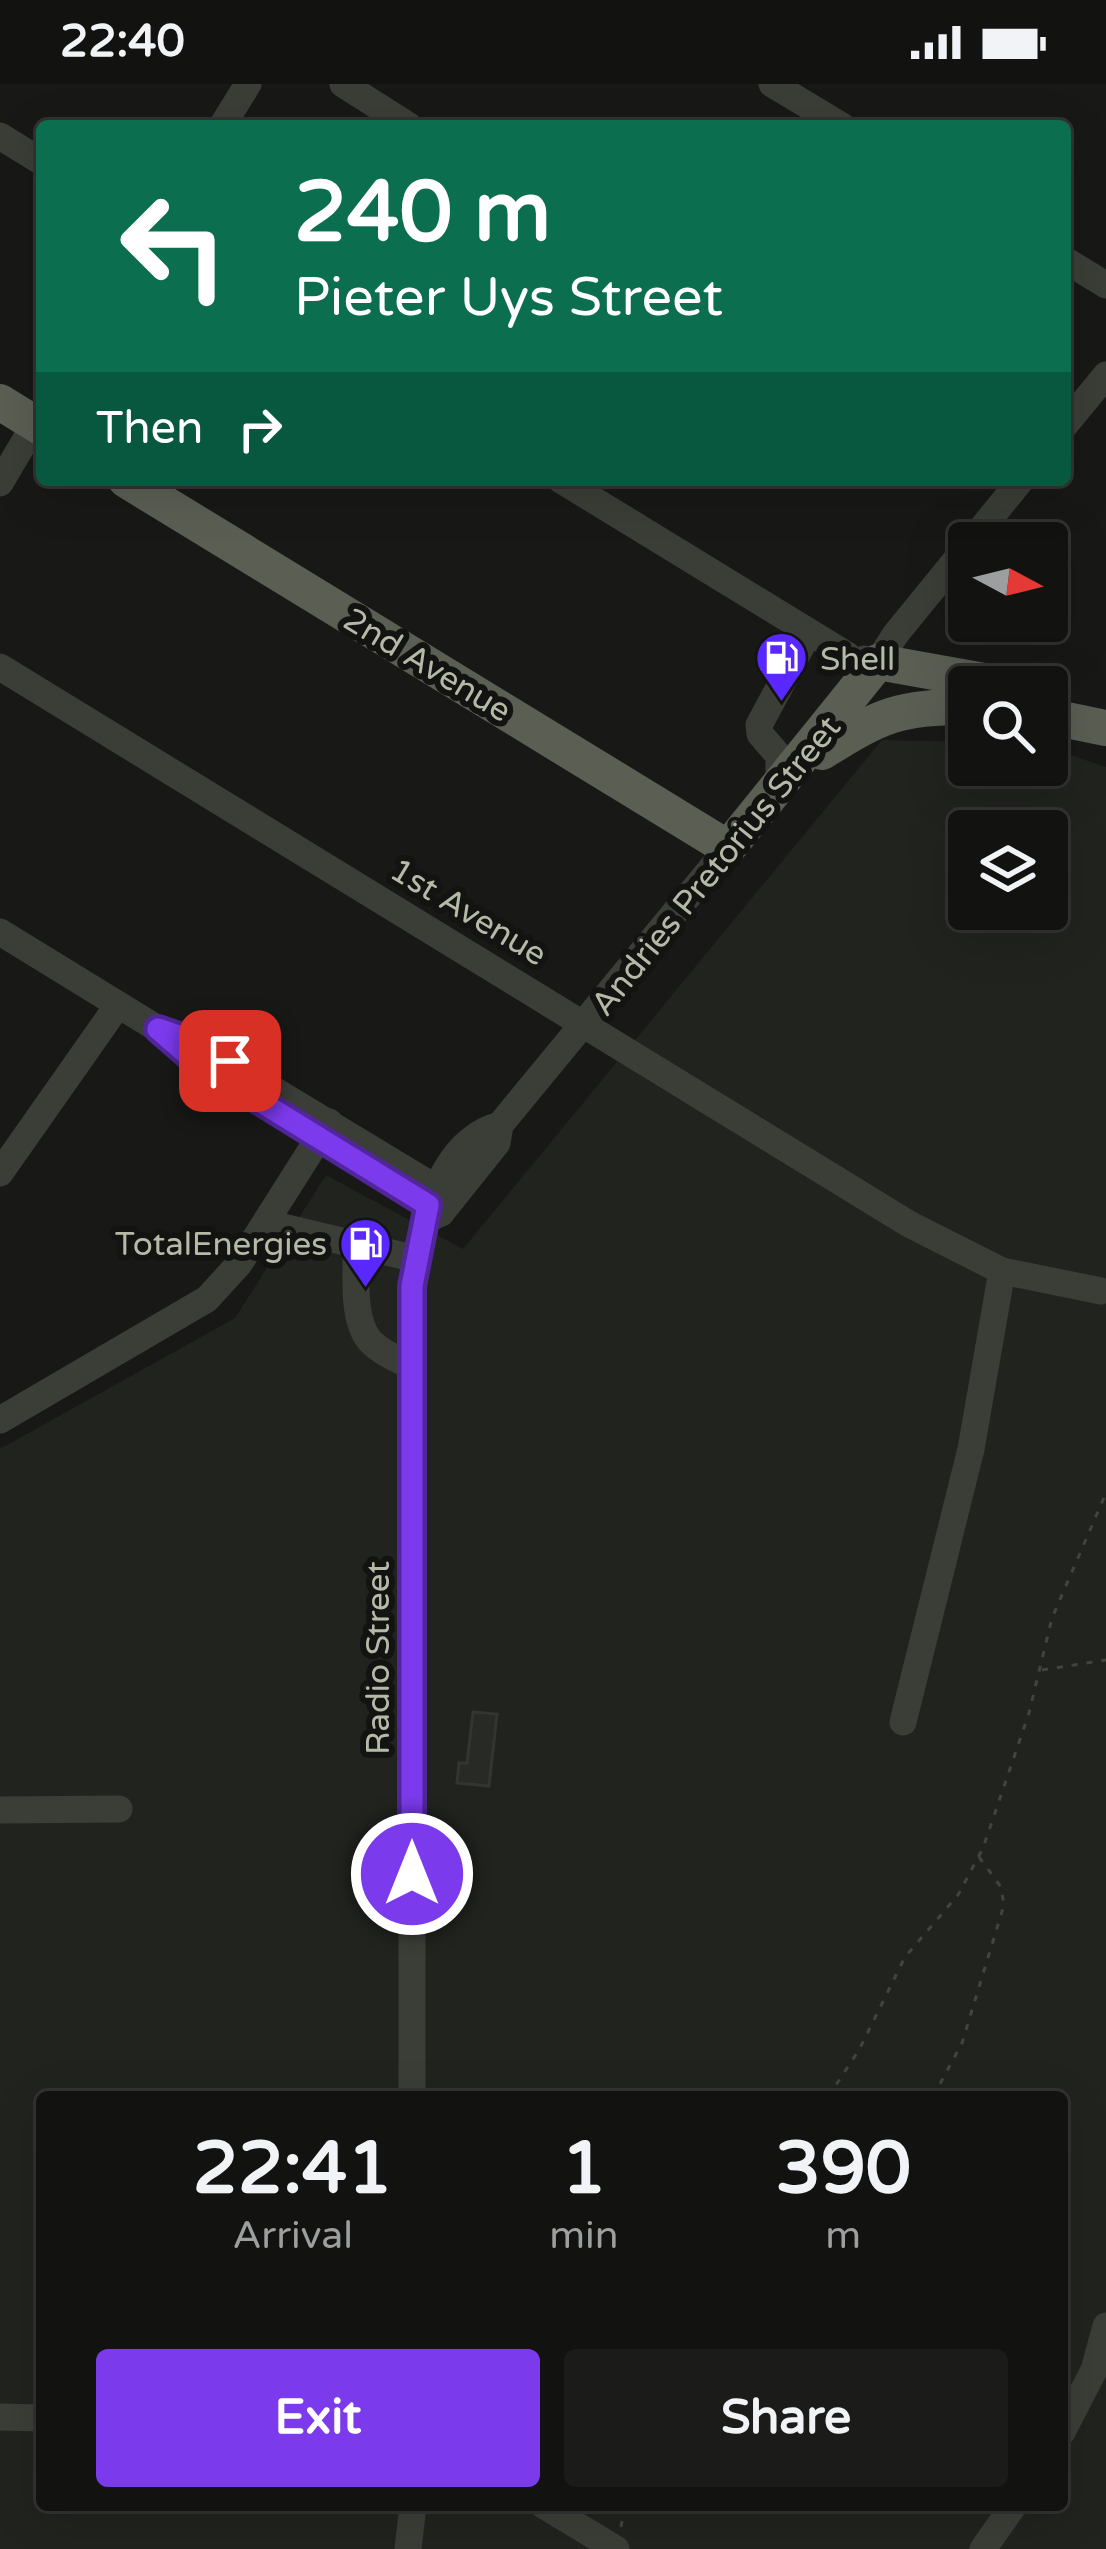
<!DOCTYPE html>
<style>
:root{--surface:#121311;--page:#1b1c1a;--text:#f1f3f6;--muted:#9c9e9f;--line:#313231;--accent:#7c3aed}
body{margin:0;font-family:"Varela Round",sans-serif;background:var(--page);color:var(--text);height:100vh;display:flex;flex-direction:column;font-size:45px;white-space:nowrap}
*{box-sizing:border-box;margin:0}
p{font-size:39px;color:var(--muted)}
.icon{flex:none;width:66px;height:66px;fill:none;stroke:currentColor;stroke-width:2;stroke-linecap:round;stroke-linejoin:round}
.map{position:relative;flex:1;overflow:hidden}
.details{position:absolute;left:36px;top:2007px;width:1032px;height:420px;display:flex;flex-direction:column;background:var(--surface);border-radius:12px;box-shadow:0 12px 48px #0002,0 0 0 3px var(--line)}
.details>*{flex:none}
.banner{position:absolute;left:36px;top:36px;width:1035px;height:366px;border-radius:12px;box-shadow:0 12px 48px #0002,0 0 0 3px var(--line);background:#0b6e4f;color:#fff;overflow:hidden}
.needle{width:78px;rotate:97deg}
.controls{position:absolute;left:948px;top:438px;display:grid;gap:24px}
.controls a{display:grid;place-items:center;width:120px;height:120px;border-radius:12px;background:var(--surface);box-shadow:0 12px 48px #0002,0 0 0 3px var(--line);font-size:60px}
.pin{position:absolute;display:grid;place-items:center;width:102px;height:102px;color:#fff;margin:-51px;border-radius:24px;box-shadow:0 6px 18px #0006}
.me{position:absolute;width:132px;margin:-66px;rotate:0deg;stroke-linejoin:round;filter:drop-shadow(0 0 9px #0008)}
.turn{display:flex;align-items:center;gap:42px;height:252px;padding:0 60px;font-size:54px}
.turn .icon{width:156px;height:156px;stroke-width:2.5}
.turn b{display:block;font-size:84px;line-height:102px}
.then{display:flex;align-items:center;height:114px;padding:0 60px;background:#0003;gap:24px;font-size:45px}
.eta{display:flex;justify-content:space-evenly;align-items:center;height:204px;text-align:center}
.eta b{font-size:72px;font-weight:800;line-height:84px}
.primary-button{display:flex;gap:24px;margin-top:auto;padding:24px 60px}
.primary-button a{flex:1;height:138px;border-radius:12px;background:var(--accent);color:#fff;font-size:48px;font-weight:800;line-height:138px;text-align:center}
.primary-button a+a{background:var(--page);color:var(--text)}
.status{display:flex;justify-content:space-between;align-items:center;height:84px;padding:0 60px;background:var(--surface);direction:ltr}
.status svg{height:33px;fill:currentColor}
.map>svg:first-child{display:block}
.built{fill:#21231f;fill-rule:evenodd}
.building{fill:#282a26;stroke:#323530;stroke-width:3}
.lines{fill:none;stroke-linecap:round;stroke-linejoin:round}
.path{stroke:#43453d;stroke-width:3;stroke-dasharray:6 9;stroke-linecap:butt}
.minor{stroke:#3b3e37;stroke-width:27}
.major{stroke:#5a5e53;stroke-width:36}
.route-casing{stroke:#51269a;stroke-width:30}
.route{stroke:#7c3aed;stroke-width:21}
.labels{text-anchor:middle;stroke-width:12;stroke-linejoin:round;paint-order:stroke}
.poi-label{font-size:33px;fill:#b5baa8;stroke:#131412;text-anchor:start}
.street-label{font-size:33px;fill:#b5baa8;stroke:#131412}
</style>
<div class="status"><b>22:40</b><svg viewBox="0 0 49 12"><path d="M0 12V9h3v3zM5 12V6h3v6zM10 12V3h3v9zM15 12V0h3v12zM26 1h20v11H26zM47 4h2v5h-2z"/></svg></div>
<div class="map">
<svg width="1106" height="2465" viewBox="0 0 1106 2465">
<rect width="100%" height="100%" fill="#181917"/>
<path class="built" d="M 882,656 L 969,658 L 969,681 L 1047,681 L 1047,663 L 1106,683 L 1106,2465 L 0,2465 L 0,1365 L 235,1234 L 326,1091 L 463,1165 ZM 969,747 L 1047,747 L 1047,825 L 969,825 ZM 42,2013 L 1062,2013 L 1062,2421 L 42,2421 Z"/>
<path class="building" d="M 473,1628 L 497,1630 L 489,1702 L 457,1699 L 459,1679 L 467,1679 Z"/>
<g class="lines">
<g class="path">
<path d="M 1042,1586 L 1106,1576"/>
<path d="M 828,2013 L 859,1966 L 905,1873 L 958,1811 L 983,1764 L 1029,1629 L 1052,1534 L 1106,1409"/>
<path d="M 933,2013 L 962,1959 L 1004,1821 L 1001,1803 L 979,1773"/>
<path d="M 621,2443 L 625,2421"/>
</g>
<g class="minor">
<path d="M 343,0 L 409,42"/>
<path d="M 772,0 L 842,42"/>
<path d="M 222,42 L 248,0"/>
<path d="M 0,52 L 42,78"/>
<path d="M 1065,176 L 1106,201"/>
<path d="M 1065,341 L 1106,291"/>
<path d="M 561,396 L 847,571 L 868,595"/>
<path d="M 0,399 L 42,328"/>
<path d="M 970,459 L 1021,396"/>
<path d="M 864,575 L 878,578 L 895,551 L 969,460"/>
<path d="M 0,583 L 909,1140 L 1002,1187 L 1101,1207"/>
<path d="M 779,702 L 779,672 L 760,650 L 759,641 L 809,548"/>
<path d="M 0,848 L 158,945 L 196,978 L 441,1129"/>
<path d="M 196,959 L 451,1113"/>
<path d="M 0,1089 L 118,921"/>
<path d="M 428,1135 L 441,1129 L 497,1059 L 500,1041 L 728,764"/>
<path d="M 266,1139 L 416,1175"/>
<path d="M 356,1161 C 357,1188 351,1235 370,1257 C 380,1268 398,1275 412,1283"/>
<path d="M 0,1336 L 207,1215 L 239,1180 L 329,1038"/>
<path d="M 903,1638 L 971,1365 L 1002,1187"/>
<path d="M 0,1726 L 119,1725"/>
<path d="M 412,2013 L 412,1202 C 419,1148 438,1057 500,1041"/>
<path d="M 0,2333 L 42,2334"/>
<path d="M 1062,2348 L 1094,2286 L 1106,2242"/>
<path d="M 543,2421 L 616,2465"/>
<path d="M 408,2465 L 413,2421"/>
<path d="M 983,2465 L 1014,2421"/>
</g>
<g class="major">
<path d="M 0,318 L 42,344"/>
<path d="M 126,396 L 728,764 L 878,578 L 1018,603"/>
<path d="M 1047,632 L 1106,644"/>
<path d="M 822,668 C 881,631 898,623 969,623"/>
</g>
</g>
<g class="lines">
<defs>
<path id="route" d="M 230,977 L 187,955 L 158,945 L 196,978 L 428,1121 L 412,1202 L 412,1790"/>
</defs>
<use href="#route" class="route-casing"/>
<use href="#route" class="route"/>
</g>
<defs>
<symbol id="fuel-pin" viewBox="-11 -11 22 30"><path d="M0 17L-7.5 6A9.5 9.5 0 1 1 7.5 6Z" fill="#5828ff" stroke="#131412"/><path d="M-5.5-6h7V0h2V4h1.3V-2.5L3-4.5l.8-.8L6-3V5H2.5V1h-1V6h-7ZM-4.2-4.7v3.2H.2V-4.7Z" fill="#fff"/></symbol>
</defs>
<g fill-rule="evenodd">
<use href="#fuel-pin" x="752" y="544" width="59" height="81"/>
<use href="#fuel-pin" x="336" y="1130" width="59" height="81"/>
</g>
<g class="labels">
<g class="poi-label">
<text x="820" y="586">Shell</text>
<text x="327" y="1171" text-anchor="end">TotalEnergies</text>
</g>
<g class="street-label">
<text transform="translate(428 580) rotate(31)" y="12">2nd Avenue</text>
<text transform="translate(715 781) rotate(-51)" y="12">Andries Pretorius Street</text>
<text transform="translate(469 827) rotate(31)" y="12">1st Avenue</text>
<text transform="translate(377 1574) rotate(-90)" y="12">Radio Street</text>
</g>
</g>
</svg>
<div class="controls">
<a><svg class="needle" viewBox="-14 -14 28 28"><path d="M0-13l5 13h-10z" fill="#e53935"/><path d="M0 13l5-13h-10z" fill="#9c9e9f"/></svg></a>
<a><svg class="icon" aria-label="search" viewBox="0 0 24 24"><circle cx="10" cy="10" r="6"/><path d="M15 15l6 6"/></svg></a>
<a><svg class="icon" aria-label="layers" viewBox="0 0 24 24"><path d="M12 4l9 5-9 5-9-5zM3 14l9 5 9-5"/></svg></a>
</div>
<div class="pin" style="left:230px;top:977px;background:#d93025"><svg class="icon" aria-label="arrive" viewBox="0 0 24 24"><path d="M6 21V4h12l-3 4 3 4H6"/></svg></div>
<svg class="me" style="left:412px;top:1790px" viewBox="-20 -20 40 40"><circle r="17" fill="#7c3aed" stroke="#fff" stroke-width="3"/><path d="M0-11L8 9 0 5-8 9z" fill="#fff"/></svg>
<div class="banner">
<div class="turn"><svg class="icon" aria-label="left" viewBox="0 0 24 24"><path d="M17 20v-9H6M10 6l-5 5 5 5"/></svg><div><b>240 m</b>Pieter Uys Street</div></div>
<div class="then">Then<svg class="icon" aria-label="right" viewBox="0 0 24 24"><path d="M7 20v-9h11M14 6l5 5-5 5"/></svg></div>
</div>
<section class="details">
<div class="eta">
<div><b>22:41</b><p>Arrival</p></div>
<div><b>1</b><p>min</p></div>
<div><b>390</b><p>m</p></div>
</div>
<div class="primary-button"><a>Exit</a><a>Share</a></div>
</section>
</div>
